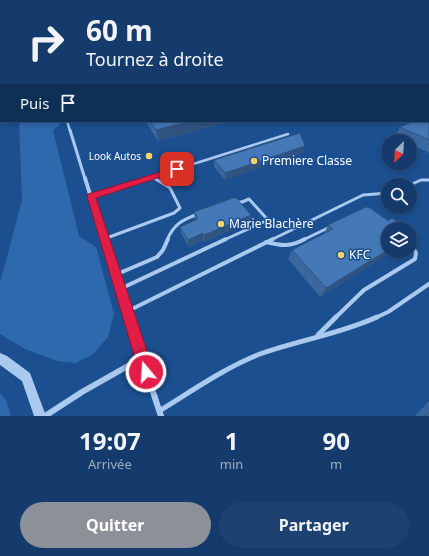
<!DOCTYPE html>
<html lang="fr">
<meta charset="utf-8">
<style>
:root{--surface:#143b6b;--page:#1d4271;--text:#f1f3f6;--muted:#9dadc1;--line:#33557e;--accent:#8c9099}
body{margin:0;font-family:"Noto Sans",sans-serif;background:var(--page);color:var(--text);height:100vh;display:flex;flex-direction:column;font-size:15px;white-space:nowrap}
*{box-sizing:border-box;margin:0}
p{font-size:13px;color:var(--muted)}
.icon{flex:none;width:22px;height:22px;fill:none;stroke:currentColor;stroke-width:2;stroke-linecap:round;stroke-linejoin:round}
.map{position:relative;height:416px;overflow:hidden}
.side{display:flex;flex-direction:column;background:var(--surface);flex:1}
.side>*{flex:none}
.guide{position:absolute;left:0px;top:0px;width:429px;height:122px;box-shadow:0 2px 6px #0003,0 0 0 1px var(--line);background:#143b6b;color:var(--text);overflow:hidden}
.needle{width:26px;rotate:204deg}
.buttons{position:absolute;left:381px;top:134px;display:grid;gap:8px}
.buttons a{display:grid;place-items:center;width:36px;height:36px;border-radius:50%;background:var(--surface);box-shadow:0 2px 6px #0003,0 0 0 1px var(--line);font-size:20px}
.pin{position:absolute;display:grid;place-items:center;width:34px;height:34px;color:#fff;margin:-17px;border-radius:8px;box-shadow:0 2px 6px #0006}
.me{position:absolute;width:44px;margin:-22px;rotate:342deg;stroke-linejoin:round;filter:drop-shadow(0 0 3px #0008)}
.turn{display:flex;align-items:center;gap:14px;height:84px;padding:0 20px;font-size:18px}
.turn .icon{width:52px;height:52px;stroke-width:2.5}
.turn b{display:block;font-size:28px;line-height:34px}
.then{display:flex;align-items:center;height:38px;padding:0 20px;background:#0003;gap:8px;font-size:15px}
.eta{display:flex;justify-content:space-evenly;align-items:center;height:68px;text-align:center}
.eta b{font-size:24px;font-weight:700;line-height:28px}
.button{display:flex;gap:8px;margin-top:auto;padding:8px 20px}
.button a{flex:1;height:46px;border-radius:24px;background:var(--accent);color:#fff;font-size:16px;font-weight:700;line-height:46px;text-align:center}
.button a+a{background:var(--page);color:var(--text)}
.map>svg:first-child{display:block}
.green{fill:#2e69ad}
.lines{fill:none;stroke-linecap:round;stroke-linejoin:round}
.service-far3{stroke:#a9c9ee;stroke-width:2.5}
.service-far2{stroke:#a9c9ee;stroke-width:3}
.service-far1{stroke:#a9c9ee;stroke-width:4}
.service{stroke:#a9c9ee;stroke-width:5}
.minor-far4{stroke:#a9c9ee;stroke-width:2.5}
.minor-far3{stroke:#a9c9ee;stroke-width:3}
.minor-far2{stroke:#a9c9ee;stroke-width:4}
.minor-far1{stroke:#a9c9ee;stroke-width:5}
.minor{stroke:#a9c9ee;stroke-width:6}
.tertiary{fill:#a9c9ee;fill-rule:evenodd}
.tertiary-bridge{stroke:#a9c9ee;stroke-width:4.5}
.wall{fill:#3a679d}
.shaded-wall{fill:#305480}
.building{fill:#4478b7;stroke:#305480}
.route{fill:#e11d48;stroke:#92132f}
.poi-dot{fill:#ffd166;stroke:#1b4f8f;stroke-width:1.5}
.labels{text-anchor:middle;stroke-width:3;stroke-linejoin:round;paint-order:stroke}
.far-poi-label{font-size:10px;fill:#fff;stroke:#1b4f8f;text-anchor:end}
.poi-label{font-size:12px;fill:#fff;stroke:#1b4f8f;text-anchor:start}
</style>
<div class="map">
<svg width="429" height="416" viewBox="0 0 429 416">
<rect width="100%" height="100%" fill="#1b4f8f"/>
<g class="green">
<path d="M 19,121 L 58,121 L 60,125 L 53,130 L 79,236 L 96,247 L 114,314 L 108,337 L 92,355 L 76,363 L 57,361 L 25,349 L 0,334 L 0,283 L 22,200 Z"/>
<path d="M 0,394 L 6,400 L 11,416 L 0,416 Z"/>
</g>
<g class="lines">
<g class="service-far3">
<path d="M 151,177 L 157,179"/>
<path d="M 146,179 L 288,134"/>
</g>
<g class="service-far2">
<path d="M 410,185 L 421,180 L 429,180"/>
<path d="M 91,197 L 149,178"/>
<path d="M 104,239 L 174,213 L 180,208 L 170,188 L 154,178"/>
<path d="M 167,240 C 174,224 182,220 198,214"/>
<path d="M 224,240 L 268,220 L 249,199 L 242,202 L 236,202"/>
<path d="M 271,240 L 363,195 L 388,193"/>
<path d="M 303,240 L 330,227"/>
</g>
<g class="service-far1">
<path d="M 266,242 C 282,246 290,247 305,239"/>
<path d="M 115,275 L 157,257 L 163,250 L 168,239"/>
<path d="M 120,289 L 226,239"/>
<path d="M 126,312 L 273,239"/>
<path d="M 335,318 L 364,290 L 415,259 L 416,253 L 410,243"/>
<path d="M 375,318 L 388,312 L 429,284"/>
</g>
<g class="service">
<path d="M 318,335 L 336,317"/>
<path d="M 159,411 C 192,391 224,368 260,354 C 299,340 340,334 377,317"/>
</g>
<path class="minor-far4" d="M 67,121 L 70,131"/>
<path class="minor-far3" d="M 70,130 L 85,179"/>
<path class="minor-far2" d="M 85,178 L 104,240"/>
<path class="minor-far1" d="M 104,239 L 128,318"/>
<g class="minor">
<path d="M 128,317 L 161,416"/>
<path d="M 45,416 L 82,392 L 142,358"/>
</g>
<path class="tertiary" d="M 0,353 L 7,356 L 30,373 L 46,416 L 34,416 L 22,381 L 0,365 Z"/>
<path class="tertiary-bridge" d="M 0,103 L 1,93"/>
</g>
<g class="wall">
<path d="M 428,63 L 429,63 L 429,153 L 410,144 L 410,141 L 404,141 L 395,137 L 400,127 L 428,121 Z"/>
<path d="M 145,121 L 232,121 L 158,141 Z"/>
<path d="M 303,153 L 225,180 L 214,167 L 214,160 Z"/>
<path d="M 194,212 L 251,215 L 250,222 L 204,242 L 203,240 L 189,247 L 181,233 L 180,227 L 195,220 L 195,219 Z"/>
<path d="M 388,221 L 388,251 L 393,251 L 320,297 L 288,259 L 292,250 L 324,234 L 328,225 Z"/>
<path d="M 429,401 L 429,416 L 415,416 Z"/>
</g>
<g class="shaded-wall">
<path d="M 191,121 L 232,121 L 158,141 L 156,130 Z"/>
<path d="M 305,146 L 303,153 L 225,180 L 225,173 Z"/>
<path d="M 251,215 L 250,222 L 204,242 L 204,235 Z"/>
<path d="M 203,233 L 203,240 L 189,247 L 188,240 Z"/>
<path d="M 388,250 L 388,251 L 393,251 L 320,297 L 326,288 Z"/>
</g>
<g class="building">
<rect x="428" y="63" width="1" height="46"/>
<path d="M 428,117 L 429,117 L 429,140 L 400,127 L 415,121 L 428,121 Z"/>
<path d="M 150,121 L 191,121 L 156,130 Z"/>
<path d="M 300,133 L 305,146 L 225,173 L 214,160 Z"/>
<path d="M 233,198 L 236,198 L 251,215 L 204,235 L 203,233 L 188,240 L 180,227 L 198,219 L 194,212 Z"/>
<path d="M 366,207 L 370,208 L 388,221 L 392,218 L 408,229 L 388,229 L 388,250 L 326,288 L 292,250 L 333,229 L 328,225 Z"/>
<path d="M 429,412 L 429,416 L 425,416 Z"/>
</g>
<linearGradient id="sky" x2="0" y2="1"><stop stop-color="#0f2b4f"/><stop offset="0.52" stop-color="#39639b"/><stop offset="1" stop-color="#39639b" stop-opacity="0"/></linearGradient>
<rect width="429" height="121" fill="url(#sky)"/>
<path class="route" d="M 177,167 L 179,168 L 179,171 L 96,198 L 154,372 L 151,377 L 146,379 L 141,377 L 139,372 L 87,196 L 88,194 Z"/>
<g class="poi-dot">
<circle cx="149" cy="156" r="4"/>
<circle cx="254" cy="161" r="4"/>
<circle cx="221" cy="224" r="4"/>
<circle cx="341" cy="255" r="4"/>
</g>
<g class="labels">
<g class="far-poi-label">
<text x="141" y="160">Look Autos</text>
</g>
<g class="poi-label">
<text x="262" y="165">Premiere Classe</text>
<text x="229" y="228">Marie Blachère</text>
<text x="349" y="259">KFC</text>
</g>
</g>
</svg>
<div class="buttons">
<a><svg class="needle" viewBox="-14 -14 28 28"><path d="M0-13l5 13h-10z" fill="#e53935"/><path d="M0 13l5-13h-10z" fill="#9dadc1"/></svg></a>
<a><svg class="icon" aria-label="search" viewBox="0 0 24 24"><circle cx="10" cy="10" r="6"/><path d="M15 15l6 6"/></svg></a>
<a><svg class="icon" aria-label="layers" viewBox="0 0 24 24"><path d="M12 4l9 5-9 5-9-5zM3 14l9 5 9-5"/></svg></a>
</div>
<div class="pin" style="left:177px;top:169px;background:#d93025"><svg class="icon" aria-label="arrive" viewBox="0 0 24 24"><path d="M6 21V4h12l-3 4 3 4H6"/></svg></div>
<svg class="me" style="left:146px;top:372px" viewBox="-20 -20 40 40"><circle r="17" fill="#e11d48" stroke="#fff" stroke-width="3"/><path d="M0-11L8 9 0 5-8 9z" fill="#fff"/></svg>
<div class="guide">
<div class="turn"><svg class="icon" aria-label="right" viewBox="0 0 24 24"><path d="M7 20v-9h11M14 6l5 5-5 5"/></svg><div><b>60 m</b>Tournez à droite</div></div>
<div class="then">Puis<svg class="icon" aria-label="arrive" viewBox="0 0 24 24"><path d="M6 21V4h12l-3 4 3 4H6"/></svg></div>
</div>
</div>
<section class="side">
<div class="eta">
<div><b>19:07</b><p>Arrivée</p></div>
<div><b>1</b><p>min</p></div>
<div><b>90</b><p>m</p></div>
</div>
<div class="button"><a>Quitter</a><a>Partager</a></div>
</section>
